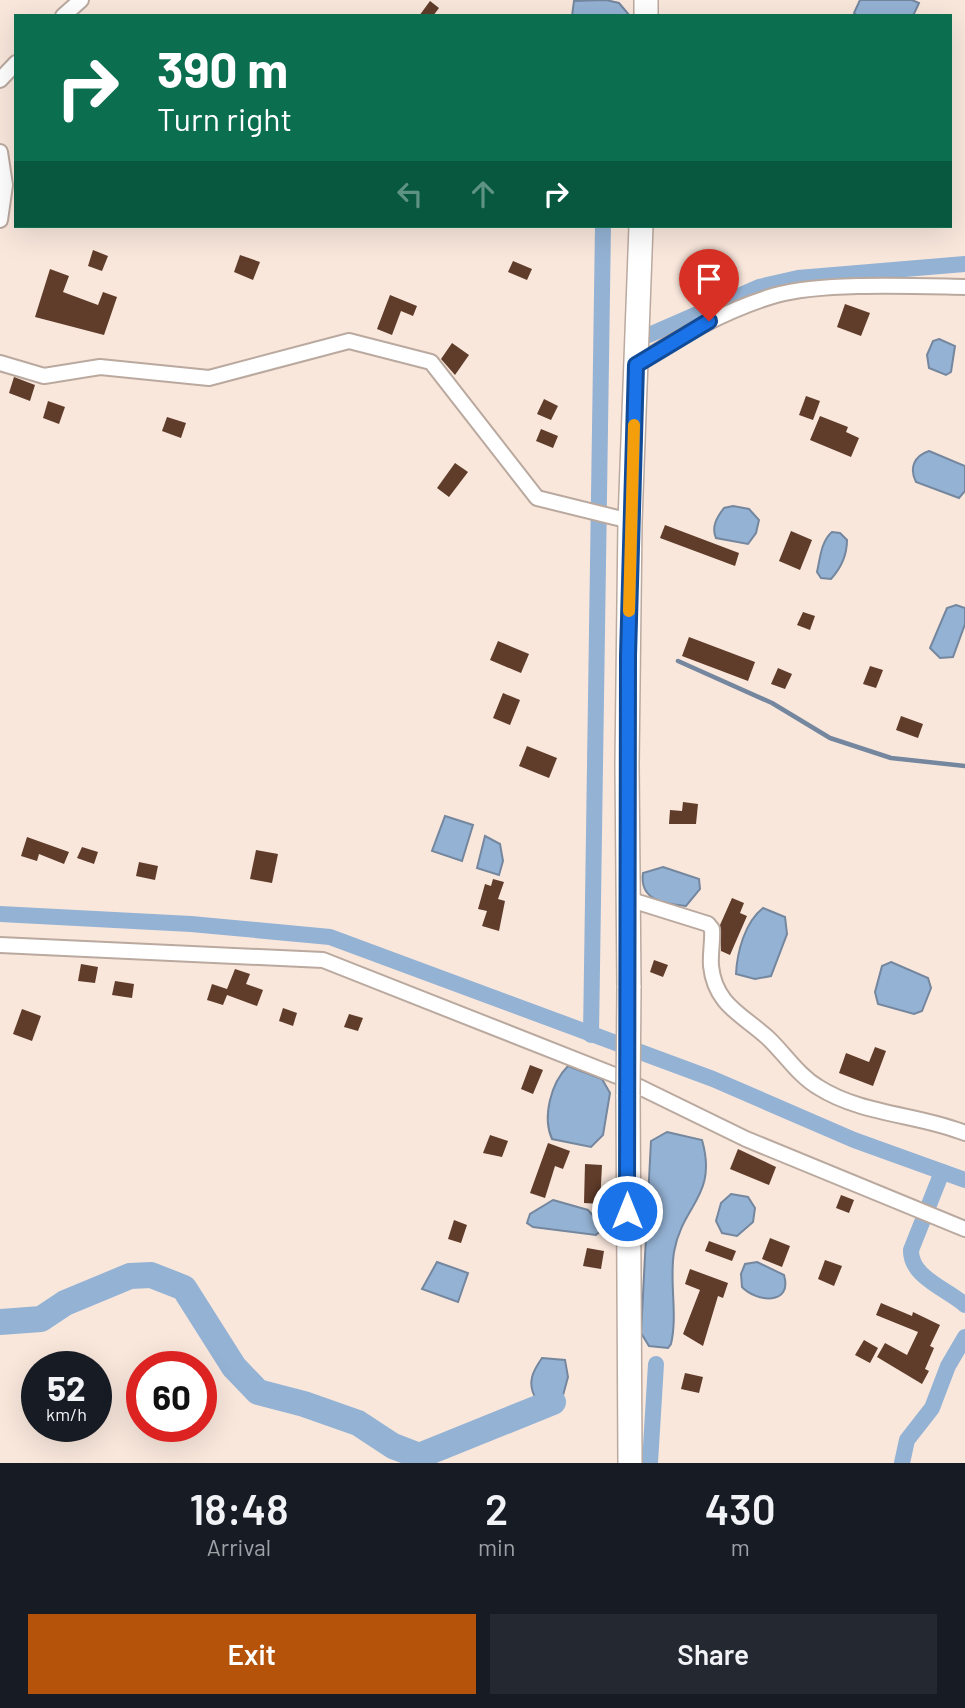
<!DOCTYPE html>
<style>
:root{--surface:#171b24;--page:#242831;--text:#f1f3f6;--muted:#9ea1a6;--accent:#b45309}
body{margin:0;font-family:Barlow,sans-serif;background:var(--page);color:var(--text);height:100vh;display:flex;flex-direction:column;font-size:26px;white-space:nowrap}
*{box-sizing:border-box;margin:0}
p{font-size:23px;color:var(--muted)}
.icon{flex:none;width:38px;height:38px;fill:none;stroke:currentColor;stroke-width:2;stroke-linecap:round;stroke-linejoin:round}
.map{position:relative;height:1463px;overflow:hidden}
.side{display:flex;flex-direction:column;background:var(--surface);flex:1}
.side>*{flex:none}
.hud{position:absolute;left:14px;top:14px;width:938px;height:214px;border-radius:0px;box-shadow:0 7px 28px #0002;background:#0b6e4f;color:#fff;overflow:hidden}
.speed{position:absolute;left:21px;top:1351px;display:flex;gap:14px;font-size:35px;font-weight:700;text-align:center}
.speed>*{display:grid;place-content:center;width:91px;height:91px;border-radius:50%;background:var(--surface);box-shadow:0 7px 28px #0002;line-height:1}
.speed small{font-size:18px;font-weight:400}
.speed .limit{border:10px solid #d22;background:#fff;color:#111}
.pin{position:absolute;display:grid;place-items:center;width:60px;height:60px;color:#fff;margin:-72px -30px;border-radius:50% 50% 50% 0;rotate:-45deg;box-shadow:0 0 7px #0007}
.pin .icon{rotate:45deg}
.me{position:absolute;width:77px;margin:-38px;rotate:0deg;stroke-linejoin:round;filter:drop-shadow(0 0 5px #0008)}
.turn{display:flex;align-items:center;gap:24px;height:147px;padding:0 28px;font-size:32px}
.turn .icon{width:91px;height:91px;stroke-width:2.5}
.turn b{display:block;font-size:49px;line-height:60px}
.lanes{display:flex;align-items:center;height:66px;padding:0 28px;background:#0003;justify-content:center;gap:35px;direction:ltr}
.lanes .off{opacity:.35}
.eta{display:flex;justify-content:space-evenly;align-items:center;height:119px;text-align:center}
.eta b{font-size:42px;font-weight:600;line-height:49px}
.primary-button{display:flex;gap:14px;margin-top:auto;padding:14px 28px}
.primary-button a{flex:1;height:80px;border-radius:0px;background:var(--accent);color:#fff;font-size:28px;font-weight:600;line-height:80px;text-align:center}
.primary-button a+a{background:var(--page);color:var(--text)}
.map>svg:first-child{display:block}
.water{fill:#94b2d4;stroke:#74879e;stroke-width:2}
.lines{fill:none;stroke-linecap:round;stroke-linejoin:round}
.stream{stroke:#74879e;stroke-width:4.5}
.canal{stroke:#94b2d4;stroke-width:16}
.river{stroke:#94b2d4;stroke-width:26}
.building{fill:#603c2a}
.street-casing{stroke:#baa99f;stroke-width:18}
.primary-casing{stroke:#baa99f;stroke-width:26}
.street{stroke:#fff;stroke-width:14}
.primary{stroke:#fff;stroke-width:23}
.primary-bridge-casing{stroke:#baa99f;stroke-width:26;stroke-linecap:butt}
.primary-bridge{stroke:#fff;stroke-width:23}
.route-casing{stroke:#114b97;stroke-width:18}
.route{stroke:#1a73e8;stroke-width:12}
.slow{stroke:#f59e0b;stroke-width:12}
</style>
<div class="map">
<svg width="965" height="1463" viewBox="0 0 965 1463">
<rect width="100%" height="100%" fill="#f9e7dc"/>
<g class="water">
<path d="M 606,0 L 619,3 L 630,16 L 572,16 L 574,1 Z"/>
<path d="M 860,0 L 912,0 L 919,3 L 913,16 L 858,16 L 854,13 Z"/>
<path d="M 939,339 L 955,346 L 951,372 L 946,375 L 929,368 L 927,355 L 933,341 Z"/>
<path d="M 929,451 L 965,466 L 965,491 L 959,498 L 916,482 C 909,468 914,456 929,451 Z"/>
<path d="M 733,506 L 749,509 L 759,520 L 756,533 L 748,544 L 716,538 C 711,527 717,517 724,508 Z"/>
<path d="M 832,532 L 840,533 L 847,540 C 847,554 841,568 831,579 L 821,578 L 817,572 C 820,559 821,541 832,532 Z"/>
<path d="M 956,605 L 965,608 L 965,624 L 953,657 L 940,658 L 930,648 L 947,608 Z"/>
<path d="M 445,816 L 473,825 L 462,861 L 432,851 Z"/>
<path d="M 485,836 L 500,844 L 503,861 L 499,875 L 477,868 Z"/>
<path d="M 663,867 L 699,879 L 700,889 L 686,906 C 664,904 639,900 643,873 Z"/>
<path d="M 763,908 L 785,917 L 787,934 L 771,976 L 755,979 L 736,974 C 737,952 745,922 763,908 Z"/>
<path d="M 891,962 L 928,978 L 931,988 L 922,1011 L 914,1014 L 878,1004 L 875,992 L 882,966 Z"/>
<path d="M 568,1066 L 602,1079 L 610,1093 L 603,1135 L 591,1147 L 552,1139 C 542,1117 551,1083 568,1066 Z"/>
<path d="M 667,1132 L 702,1140 C 718,1196 682,1205 674,1252 C 669,1282 678,1314 671,1344 L 668,1348 L 649,1346 L 641,1333 L 651,1141 Z"/>
<path d="M 731,1194 L 748,1197 L 755,1208 L 753,1222 L 737,1236 L 722,1233 L 716,1221 L 721,1203 Z"/>
<path d="M 553,1200 L 588,1210 L 604,1228 L 596,1235 L 533,1227 L 527,1223 L 530,1214 Z"/>
<path d="M 437,1262 L 468,1273 L 458,1302 L 422,1289 Z"/>
<path d="M 757,1262 L 784,1275 C 793,1306 756,1302 742,1287 L 741,1274 L 745,1264 Z"/>
<path d="M 542,1358 L 565,1360 L 568,1377 L 562,1399 L 549,1402 L 535,1397 C 527,1382 533,1371 542,1358 Z"/>
</g>
<g class="lines">
<path class="stream" d="M 678,661 L 772,703 L 830,738 L 891,758 L 965,766"/>
<g class="canal">
<path d="M 649,335 L 759,287 L 798,278 L 965,264"/>
<path d="M 0,914 L 191,924 L 330,937 L 713,1079 L 854,1140 L 965,1180"/>
<path d="M 591,1035 L 603,226"/>
<path d="M 942,1172 L 911,1250 C 910,1277 947,1289 965,1305"/>
<path d="M 650,1463 L 656,1364"/>
<path d="M 902,1463 L 907,1440 L 932,1408 L 948,1366 L 965,1337"/>
</g>
<path class="river" d="M 0,1322 L 41,1319 L 65,1303 L 130,1276 L 151,1275 L 184,1288 L 234,1367 L 258,1392 L 304,1404 L 358,1423 L 393,1446 L 419,1456 L 553,1402"/>
</g>
<g class="building">
<path d="M 430,1 L 439,8 L 433,16 L 419,16 Z"/>
<path d="M 93,250 L 108,256 L 102,271 L 88,266 Z"/>
<path d="M 240,255 L 260,262 L 253,280 L 234,272 Z"/>
<path d="M 513,261 L 532,269 L 527,280 L 508,272 Z"/>
<path d="M 50,269 L 69,276 L 63,292 L 98,305 L 103,292 L 117,297 L 104,335 L 35,317 Z"/>
<path d="M 390,295 L 417,306 L 413,316 L 401,311 L 392,335 L 377,329 Z"/>
<path d="M 845,304 L 870,313 L 861,336 L 837,327 Z"/>
<path d="M 452,343 L 469,355 L 455,375 L 441,359 Z"/>
<path d="M 14,377 L 35,385 L 30,401 L 9,393 Z"/>
<path d="M 806,396 L 820,401 L 813,420 L 799,415 Z"/>
<path d="M 544,399 L 558,406 L 551,420 L 537,414 Z"/>
<path d="M 48,401 L 65,407 L 59,424 L 43,418 Z"/>
<path d="M 820,416 L 848,427 L 846,432 L 859,438 L 851,457 L 810,440 Z"/>
<path d="M 167,417 L 186,423 L 181,438 L 162,431 Z"/>
<path d="M 541,429 L 558,436 L 553,448 L 536,441 Z"/>
<path d="M 455,463 L 468,472 L 449,497 L 437,488 Z"/>
<path d="M 665,525 L 739,553 L 735,566 L 660,538 Z"/>
<path d="M 791,531 L 812,540 L 800,570 L 779,561 Z"/>
<path d="M 803,612 L 815,616 L 810,630 L 797,625 Z"/>
<path d="M 689,637 L 755,662 L 748,681 L 682,656 Z"/>
<path d="M 498,641 L 529,654 L 521,673 L 490,660 Z"/>
<path d="M 870,666 L 883,670 L 876,688 L 863,684 Z"/>
<path d="M 778,668 L 792,674 L 785,689 L 771,684 Z"/>
<path d="M 503,693 L 520,700 L 510,725 L 493,718 Z"/>
<path d="M 901,716 L 923,724 L 918,738 L 896,730 Z"/>
<path d="M 527,746 L 557,758 L 549,778 L 519,766 Z"/>
<path d="M 683,802 L 698,804 L 696,824 L 669,824 L 670,810 L 682,811 Z"/>
<path d="M 27,837 L 69,852 L 64,864 L 39,854 L 37,861 L 21,856 Z"/>
<path d="M 82,847 L 98,852 L 94,864 L 77,858 Z"/>
<path d="M 256,850 L 278,854 L 272,883 L 250,879 Z"/>
<path d="M 139,862 L 158,866 L 155,880 L 136,876 Z"/>
<path d="M 493,879 L 504,882 L 498,899 L 505,901 L 499,931 L 482,926 L 487,911 L 478,909 L 485,884 L 491,886 Z"/>
<path d="M 732,898 L 744,903 L 740,913 L 747,916 L 730,955 L 721,951 L 720,925 Z"/>
<path d="M 654,960 L 668,965 L 663,977 L 650,972 Z"/>
<path d="M 81,964 L 98,967 L 95,983 L 78,981 Z"/>
<path d="M 235,969 L 250,974 L 246,984 L 263,990 L 257,1006 L 227,995 L 223,1005 L 207,1000 L 212,984 L 227,989 Z"/>
<path d="M 115,981 L 134,984 L 132,998 L 112,995 Z"/>
<path d="M 283,1008 L 297,1013 L 293,1026 L 279,1021 Z"/>
<path d="M 22,1009 L 41,1016 L 32,1041 L 13,1034 Z"/>
<path d="M 349,1014 L 363,1018 L 358,1031 L 344,1027 Z"/>
<path d="M 875,1047 L 886,1051 L 873,1086 L 839,1073 L 846,1053 L 869,1062 Z"/>
<path d="M 530,1065 L 543,1070 L 533,1094 L 521,1089 Z"/>
<path d="M 490,1135 L 508,1141 L 502,1157 L 483,1153 Z"/>
<path d="M 548,1143 L 570,1151 L 563,1169 L 555,1166 L 545,1198 L 530,1193 Z"/>
<path d="M 738,1149 L 776,1167 L 769,1185 L 730,1169 Z"/>
<path d="M 585,1164 L 602,1165 L 600,1204 L 584,1203 Z"/>
<path d="M 841,1195 L 854,1200 L 849,1213 L 836,1208 Z"/>
<path d="M 454,1220 L 467,1225 L 461,1243 L 448,1239 Z"/>
<path d="M 770,1238 L 790,1246 L 782,1267 L 762,1259 Z"/>
<path d="M 709,1241 L 736,1251 L 732,1261 L 705,1251 Z"/>
<path d="M 587,1248 L 604,1251 L 601,1269 L 583,1266 Z"/>
<path d="M 825,1260 L 842,1266 L 834,1286 L 818,1279 Z"/>
<path d="M 690,1269 L 728,1283 L 723,1298 L 718,1296 L 703,1346 L 683,1334 L 700,1290 L 685,1284 Z"/>
<path d="M 881,1303 L 912,1316 L 913,1312 L 940,1325 L 930,1346 L 934,1348 L 925,1369 L 929,1371 L 922,1384 L 877,1357 L 885,1343 L 907,1355 L 918,1332 L 876,1315 Z"/>
<path d="M 864,1340 L 878,1348 L 870,1363 L 855,1355 Z"/>
<path d="M 685,1373 L 703,1377 L 699,1393 L 681,1389 Z"/>
</g>
<g class="lines">
<defs>
<g id="street">
<path d="M 63,16 L 81,0"/>
<path d="M 0,80 L 16,63"/>
<path d="M 0,152 L 5,185 L 0,220"/>
<path d="M 0,363 L 44,376 L 100,367 L 209,378 L 349,341 L 431,362 L 537,498 L 630,521"/>
<path d="M 636,365 C 680,336 725,310 776,295 C 823,282 915,286 965,287"/>
<path d="M 628,899 L 708,924 L 712,929 C 713,941 710,953 711,966 C 715,1005 743,1015 768,1038 C 785,1054 798,1075 818,1087 C 862,1115 918,1114 965,1133"/>
<path d="M 0,945 L 323,960 L 617,1076 L 746,1139 L 965,1229"/>
</g>
<g id="primary">
<path d="M 646,16 L 646,0"/>
<path d="M 629,988 L 627,765 L 630,521 L 641,226"/>
<path d="M 628,1095 L 630,1463"/>
</g>
</defs>
<use href="#street" class="street-casing"/>
<use href="#primary" class="primary-casing"/>
<use href="#street" class="street"/>
<use href="#primary" class="primary"/>
<defs>
<path id="primary-bridge" d="M 628,1095 L 629,988"/>
</defs>
<use href="#primary-bridge" class="primary-bridge-casing"/>
<use href="#primary-bridge" class="primary-bridge"/>
</g>
<g class="lines">
<defs>
<path id="route" d="M 627,1211 L 628,656 L 636,365 L 709,321"/>
</defs>
<use href="#route" class="route-casing"/>
<use href="#route" class="route"/>
<path class="slow" d="M 629,611 L 634,425"/>
</g>
</svg>
<div class="speed"><div>52<small>km/h</small></div><div class="limit">60</div></div>
<div class="pin" style="left:709px;top:321px;background:#d93025"><svg class="icon" aria-label="arrive" viewBox="0 0 24 24"><path d="M6 21V4h12l-3 4 3 4H6"/></svg></div>
<svg class="me" style="left:627px;top:1211px" viewBox="-20 -20 40 40"><circle r="17" fill="#1a73e8" stroke="#fff" stroke-width="3"/><path d="M0-11L8 9 0 5-8 9z" fill="#fff"/></svg>
<div class="hud">
<div class="turn"><svg class="icon" aria-label="right" viewBox="0 0 24 24"><path d="M7 20v-9h11M14 6l5 5-5 5"/></svg><div><b>390 m</b>Turn right</div></div>
<div class="lanes"><svg class="icon off" aria-label="left" viewBox="0 0 24 24"><path d="M17 20v-9H6M10 6l-5 5 5 5"/></svg><svg class="icon off" aria-label="ahead" viewBox="0 0 24 24"><path d="M12 20V5M6 11l6-6 6 6"/></svg><svg class="icon" aria-label="right" viewBox="0 0 24 24"><path d="M7 20v-9h11M14 6l5 5-5 5"/></svg></div>
</div>
</div>
<section class="side">
<div class="eta">
<div><b>18:48</b><p>Arrival</p></div>
<div><b>2</b><p>min</p></div>
<div><b>430</b><p>m</p></div>
</div>
<div class="primary-button"><a>Exit</a><a>Share</a></div>
</section>
